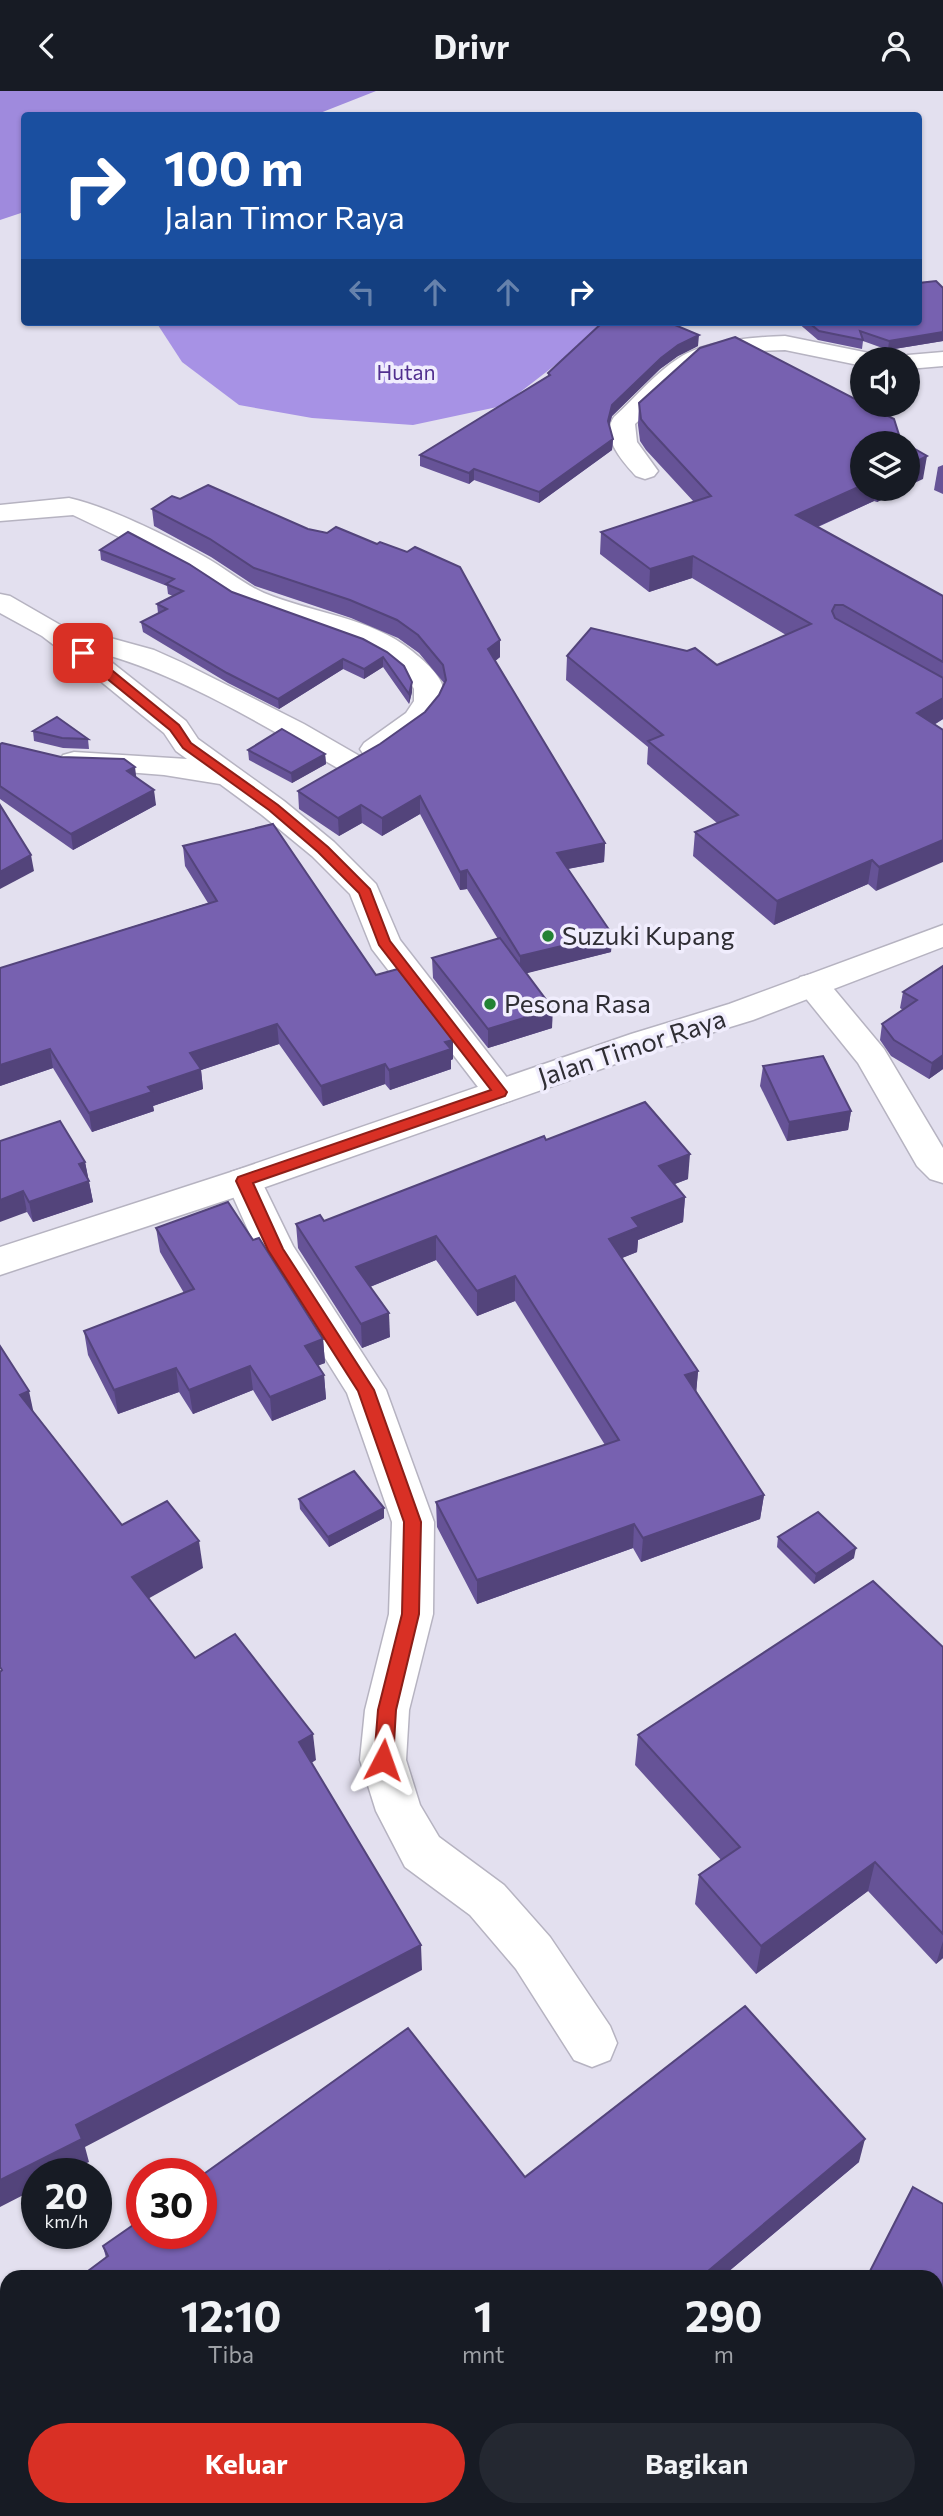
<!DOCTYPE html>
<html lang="id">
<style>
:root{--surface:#171b24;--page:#242831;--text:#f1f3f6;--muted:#9ea1a6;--accent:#d93025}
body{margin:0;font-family:Commissioner,sans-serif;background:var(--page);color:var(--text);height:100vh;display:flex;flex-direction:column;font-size:26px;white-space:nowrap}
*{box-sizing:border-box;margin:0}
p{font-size:23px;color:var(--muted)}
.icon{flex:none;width:38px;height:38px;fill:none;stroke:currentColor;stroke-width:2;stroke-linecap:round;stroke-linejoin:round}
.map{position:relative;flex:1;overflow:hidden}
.drawer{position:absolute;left:0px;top:2179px;width:943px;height:247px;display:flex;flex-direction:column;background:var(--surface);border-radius:21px 21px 0 0;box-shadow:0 2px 5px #0004}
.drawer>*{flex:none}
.top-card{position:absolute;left:21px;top:21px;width:901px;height:214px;border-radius:7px;box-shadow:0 2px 5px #0004;background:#1a4fa0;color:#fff;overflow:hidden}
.tools{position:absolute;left:850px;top:256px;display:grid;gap:14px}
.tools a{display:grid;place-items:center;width:70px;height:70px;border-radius:50%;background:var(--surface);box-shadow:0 2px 5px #0004;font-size:35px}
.speed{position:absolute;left:21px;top:2067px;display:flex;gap:14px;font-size:35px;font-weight:700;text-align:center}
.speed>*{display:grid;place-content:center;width:91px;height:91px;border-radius:50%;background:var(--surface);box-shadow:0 2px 5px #0004;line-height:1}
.speed small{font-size:18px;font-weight:400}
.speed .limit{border:10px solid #d22;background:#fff;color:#111}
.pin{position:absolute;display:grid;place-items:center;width:60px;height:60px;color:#fff;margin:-30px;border-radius:14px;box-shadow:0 4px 10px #0006}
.me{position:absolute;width:77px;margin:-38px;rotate:4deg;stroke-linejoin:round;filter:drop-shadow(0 0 5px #0008)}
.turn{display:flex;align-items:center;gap:24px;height:147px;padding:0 28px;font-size:32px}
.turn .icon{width:91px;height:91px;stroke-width:2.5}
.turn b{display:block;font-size:49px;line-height:60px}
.lanes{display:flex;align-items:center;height:66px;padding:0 28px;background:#0003;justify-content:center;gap:35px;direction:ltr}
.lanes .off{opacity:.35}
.eta{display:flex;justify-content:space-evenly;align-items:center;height:119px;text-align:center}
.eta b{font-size:42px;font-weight:700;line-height:49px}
.button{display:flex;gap:14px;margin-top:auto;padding:14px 28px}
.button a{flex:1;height:80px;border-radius:42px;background:var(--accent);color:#fff;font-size:28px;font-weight:700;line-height:80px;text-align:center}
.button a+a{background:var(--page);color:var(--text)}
header{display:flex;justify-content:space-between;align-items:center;height:91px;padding:0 28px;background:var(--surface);font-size:32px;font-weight:700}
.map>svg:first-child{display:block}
.forest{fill:#a792e5}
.water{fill:#9f8add}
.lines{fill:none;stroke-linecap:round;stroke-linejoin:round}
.street-casing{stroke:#b6b3c1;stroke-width:3}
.highway-casing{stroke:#b6b3c1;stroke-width:3}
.street{fill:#fff;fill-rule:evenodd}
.highway{fill:#fff;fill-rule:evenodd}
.wall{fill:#665397}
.shaded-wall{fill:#53447b}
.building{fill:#7761b0;stroke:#53447b;stroke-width:2}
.route{fill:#d93025;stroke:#8d1f18;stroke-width:2}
.poi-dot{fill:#238234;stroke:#f0edfd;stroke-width:2.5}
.labels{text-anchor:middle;stroke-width:7;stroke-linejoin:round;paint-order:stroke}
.far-park-label{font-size:21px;fill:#512f8f;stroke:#f0edfd}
.poi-label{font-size:26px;fill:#2f2e34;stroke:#f0edfd;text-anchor:start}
.street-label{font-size:26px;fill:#2f2e34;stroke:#f0edfd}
</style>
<header><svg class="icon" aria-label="back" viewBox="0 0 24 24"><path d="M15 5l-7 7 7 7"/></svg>Drivr<svg class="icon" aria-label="person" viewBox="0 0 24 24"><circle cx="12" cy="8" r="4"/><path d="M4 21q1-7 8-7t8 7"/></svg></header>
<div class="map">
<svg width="943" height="2425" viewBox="0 0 943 2425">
<rect width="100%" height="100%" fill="#e3e0ef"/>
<path class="forest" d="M 156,231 L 611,231 L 502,315 L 413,334 L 312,327 L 239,314 L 182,271 Z"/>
<path class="water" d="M 0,0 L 376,0 L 315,24 L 24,24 L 24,121 L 0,129 Z"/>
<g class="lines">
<defs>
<g id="street">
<path d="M 785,245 L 874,263 L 877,268 L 863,268 L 863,275 L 785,259 L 756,260 L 718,268 L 697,276 L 635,333 L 637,351 L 658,380 L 654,385 L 645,388 L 636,385 C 623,371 600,346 614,326 C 635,307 655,282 679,267 C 704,250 755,246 785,245 Z"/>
<path d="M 943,261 L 943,275 L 908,278 L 908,268 L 898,268 L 908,264 Z"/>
<path d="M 69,407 C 109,416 169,446 205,466 C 225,477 243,493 264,502 C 311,522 371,526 412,560 C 424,570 442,584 444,601 C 446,622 403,657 385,665 C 378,668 372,666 364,664 L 360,658 L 364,652 L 406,622 L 414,610 L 414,598 L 410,590 L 390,570 L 351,549 L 243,513 L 184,477 L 73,424 L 0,430 L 0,414 Z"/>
<path d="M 0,503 L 10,505 L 69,539 L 74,537 L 154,559 L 183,572 L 304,633 L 363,667 L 367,673 L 363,679 L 352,682 L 341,679 C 268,637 182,584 100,562 L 186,630 L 198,648 L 284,710 L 334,751 L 376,793 L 400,849 L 512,993 L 518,1001 L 512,1009 L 500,1013 L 488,1009 L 372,858 L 350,803 L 312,765 L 262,724 L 220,693 L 164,684 L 63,676 L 59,670 L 63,664 L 74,661 L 187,668 L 176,660 L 164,642 L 88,580 L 42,545 L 0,522 Z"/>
<path d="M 812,883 L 824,886 L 884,958 L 943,1057 L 943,1092 L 930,1088 L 917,1075 L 858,972 L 795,894 L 800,886 Z"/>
<path d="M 244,1077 L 257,1081 L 293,1155 L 386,1299 L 434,1431 L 433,1523 L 409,1619 L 406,1669 L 420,1714 L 439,1746 L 504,1794 L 550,1846 L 610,1935 L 617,1952 L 610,1969 L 592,1976 L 574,1969 L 516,1878 L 470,1824 L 405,1776 L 376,1720 L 360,1669 L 365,1619 L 389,1523 L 392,1431 L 347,1302 L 257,1159 L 226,1090 L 231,1081 Z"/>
<path d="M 0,2266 L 7,2268 L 7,2330 L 0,2327 Z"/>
<path d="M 77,2418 L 137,2418 L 139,2425 L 79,2425 Z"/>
</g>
<path id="highway" d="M 943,834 L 943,856 L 753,929 L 655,959 L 257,1099 L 0,1184 L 0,1156 L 231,1081 L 631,943 L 729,913 Z"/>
</defs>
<use href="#street" class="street-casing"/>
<use href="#highway" class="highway-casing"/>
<use href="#street" class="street"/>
<use href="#highway" class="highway"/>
</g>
<g class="wall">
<path d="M 943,197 L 943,250 L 888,259 L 863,250 L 862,258 L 818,249 L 797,231 L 919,231 Z"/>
<path d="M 698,255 L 678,265 L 660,278 L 612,325 L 609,335 L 613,348 L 612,359 L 539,412 L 474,389 L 469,393 L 420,375 L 420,364 L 548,285 L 548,282 Z"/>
<path d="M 639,312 L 863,397 L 905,397 L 877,411 L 874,410 L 818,436 L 943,505 L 943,628 L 934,634 L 876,800 L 868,793 L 774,834 L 693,765 L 695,741 L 717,732 L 647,673 L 648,656 L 566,589 L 567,565 L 717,574 L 786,544 L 692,487 L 649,501 L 600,463 L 601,441 L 694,411 L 646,359 L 640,350 L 638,334 Z"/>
<path d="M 943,374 L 943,403 L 934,399 L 938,376 Z"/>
<path d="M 152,418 L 500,566 L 495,570 L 605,752 L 604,771 L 568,778 L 612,843 L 611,861 L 526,882 L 552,937 L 488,957 L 433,887 L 432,867 L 498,848 L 467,798 L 460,799 L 420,723 L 382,745 L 362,732 L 339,745 L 299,718 L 298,700 L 380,653 L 425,621 L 439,604 L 444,594 L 444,592 L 419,562 L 398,547 L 351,527 L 255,495 L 211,466 L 154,435 Z"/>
<path d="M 100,459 L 232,501 L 363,548 L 412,591 L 412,601 L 409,613 L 383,576 L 364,588 L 343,578 L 279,618 L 228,592 L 143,541 L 141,531 L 158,522 L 157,513 L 173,505 L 168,503 L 167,495 L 101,469 Z"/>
<path d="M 33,640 L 88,648 L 89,658 L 63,657 L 34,650 Z"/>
<path d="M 0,653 L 136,686 L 156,714 L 73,759 L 0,708 Z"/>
<path d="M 248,659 L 325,663 L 326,673 L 292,692 L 249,669 Z"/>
<path d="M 183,755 L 376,884 L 453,968 L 451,969 L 451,978 L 390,999 L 385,993 L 323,1015 L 279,953 L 201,979 L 203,998 L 153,1015 L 154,1020 L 92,1041 L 53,977 L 0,995 L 0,877 L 208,812 L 185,775 Z"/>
<path d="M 943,875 L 943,978 L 929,988 L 891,965 L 880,949 L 882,933 L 903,919 L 900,917 L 903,901 Z"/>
<path d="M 763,975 L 851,1020 L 848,1039 L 787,1050 L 760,995 Z"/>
<path d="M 546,1049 L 688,1088 L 674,1093 L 685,1106 L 683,1131 L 638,1149 L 637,1161 L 622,1167 L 698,1280 L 696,1301 L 764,1404 L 760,1428 L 641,1471 L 633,1457 L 477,1513 L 437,1436 L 436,1411 L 605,1354 L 515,1210 L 477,1225 L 436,1169 L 370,1196 L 390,1246 L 362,1257 L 298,1157 L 296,1133 L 324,1130 Z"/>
<path d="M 0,1050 L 85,1071 L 93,1111 L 33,1131 L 27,1121 Z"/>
<path d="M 156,1137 L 253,1149 L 323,1248 L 325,1272 L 318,1274 L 324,1284 L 326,1308 L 272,1330 L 253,1299 L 193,1323 L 179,1301 L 118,1323 L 88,1264 L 84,1240 L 184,1202 L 160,1161 Z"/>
<path d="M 299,1408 L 384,1427 L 329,1456 L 300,1418 Z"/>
<path d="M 778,1446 L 854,1467 L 814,1493 L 777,1456 Z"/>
<path d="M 943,1556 L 943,1867 L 936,1873 L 868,1800 L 756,1883 L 695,1813 L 699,1784 L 721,1769 L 635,1674 L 638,1644 Z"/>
<path d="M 859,2071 L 722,2186 L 80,2186 L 106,2167 L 103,2155 L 525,2086 Z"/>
<path d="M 943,2113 L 943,2307 L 936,2303 L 936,2186 Z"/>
<path d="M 575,2418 L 628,2418 L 622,2425 L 581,2425 Z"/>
<path d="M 662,2418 L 769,2418 L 775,2425 L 668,2425 Z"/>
</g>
<g class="shaded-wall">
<path d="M 943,241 L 943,250 L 888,259 L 889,250 Z"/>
<path d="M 699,244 L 698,255 L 678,265 L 660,278 L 612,325 L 607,341 L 608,330 L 612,314 L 661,267 L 678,254 Z"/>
<path d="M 613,348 L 612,359 L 539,412 L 539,401 Z"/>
<path d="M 927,365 L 923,388 L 908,395 L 908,375 Z"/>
<path d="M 474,378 L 474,389 L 469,393 L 469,382 Z"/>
<path d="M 863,394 L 863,397 L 876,397 L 874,410 L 794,446 L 796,424 Z"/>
<path d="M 879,397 L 905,397 L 877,411 Z"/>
<path d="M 693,465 L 692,487 L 649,501 L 650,478 Z"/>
<path d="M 500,549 L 500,566 L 488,576 L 488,558 Z"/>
<path d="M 383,566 L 383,576 L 364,588 L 364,578 Z"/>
<path d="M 343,568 L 343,578 L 279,618 L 278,608 Z"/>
<path d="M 412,591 L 412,601 L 409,613 L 409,603 Z"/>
<path d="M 943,607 L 943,628 L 913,646 L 917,622 Z"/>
<path d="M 325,663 L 326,673 L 292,692 L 291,682 Z"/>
<path d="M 135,676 L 137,692 L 127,680 Z"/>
<path d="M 154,699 L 156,714 L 73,759 L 71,743 Z"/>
<path d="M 420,705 L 420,723 L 382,745 L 382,727 Z"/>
<path d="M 361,714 L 362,732 L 339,745 L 338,727 Z"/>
<path d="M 943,749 L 943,771 L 876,800 L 879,776 Z"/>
<path d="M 605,752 L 604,771 L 556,780 L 557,762 Z"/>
<path d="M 31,764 L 34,780 L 0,798 L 0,781 Z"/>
<path d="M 872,769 L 868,793 L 774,834 L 777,810 Z"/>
<path d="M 467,779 L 467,798 L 460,799 L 460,781 Z"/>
<path d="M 612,843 L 611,861 L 520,884 L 520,865 Z"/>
<path d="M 553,918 L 552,937 L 488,957 L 488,938 Z"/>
<path d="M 277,933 L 279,953 L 201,979 L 203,998 L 153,1015 L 154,1020 L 92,1041 L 89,1022 L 148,996 L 190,962 Z"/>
<path d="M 453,949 L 453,968 L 451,969 L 451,978 L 390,999 L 389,979 L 445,951 Z"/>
<path d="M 50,958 L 53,977 L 0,995 L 0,974 Z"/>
<path d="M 943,964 L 943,978 L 929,988 L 932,972 Z"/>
<path d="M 385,973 L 385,993 L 323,1015 L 321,995 Z"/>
<path d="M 851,1020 L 848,1039 L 787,1050 L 789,1031 Z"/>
<path d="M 690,1063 L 688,1088 L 657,1100 L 659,1075 Z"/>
<path d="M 85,1071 L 93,1111 L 33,1131 L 29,1111 L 79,1073 Z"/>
<path d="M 23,1100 L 27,1121 L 0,1131 L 0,1109 Z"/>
<path d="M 685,1106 L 683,1131 L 638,1149 L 637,1161 L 607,1173 L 609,1148 L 632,1127 Z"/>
<path d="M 436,1145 L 436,1169 L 357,1201 L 356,1176 Z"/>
<path d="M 515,1185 L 515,1210 L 477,1225 L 477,1200 Z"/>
<path d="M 389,1222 L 390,1246 L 362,1257 L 361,1233 Z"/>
<path d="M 323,1248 L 325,1272 L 307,1279 L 305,1255 Z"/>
<path d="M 250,1275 L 253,1299 L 193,1323 L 189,1299 Z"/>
<path d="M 176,1277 L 179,1301 L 118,1323 L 114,1299 Z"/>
<path d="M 698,1280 L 696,1304 L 685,1284 Z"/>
<path d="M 324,1284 L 326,1308 L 272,1330 L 270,1306 Z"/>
<path d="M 29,1300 L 35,1328 L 20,1304 Z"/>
<path d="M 764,1404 L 760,1428 L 641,1471 L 643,1447 Z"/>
<path d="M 384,1417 L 384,1427 L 329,1456 L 328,1446 Z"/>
<path d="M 634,1433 L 633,1457 L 477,1513 L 477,1489 Z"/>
<path d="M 199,1450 L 203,1477 L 137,1514 L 132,1486 Z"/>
<path d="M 856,1457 L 854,1467 L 814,1493 L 816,1483 Z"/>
<path d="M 313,1643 L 316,1669 L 302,1678 L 299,1651 Z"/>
<path d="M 875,1771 L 868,1800 L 756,1883 L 761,1855 Z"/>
<path d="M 943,1850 L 943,1867 L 936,1873 Z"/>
<path d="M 421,1854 L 422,1879 L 85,2056 L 89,2071 L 66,2082 L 37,2082 L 37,2097 L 0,2116 L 0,2089 L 76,2034 Z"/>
<path d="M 865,2048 L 859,2071 L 722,2186 L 701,2186 Z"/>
<path d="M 389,2180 L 389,2186 L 381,2186 Z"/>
<path d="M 613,2418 L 628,2418 L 622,2425 L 606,2425 Z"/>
</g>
<g class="building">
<path d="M 936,190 L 943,197 L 943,241 L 889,250 L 860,240 L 863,249 L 819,240 L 808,231 L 919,231 L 919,192 Z"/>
<path d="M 603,231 L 668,231 L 699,244 L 678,254 L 661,267 L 612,314 L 608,330 L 613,348 L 539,401 L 474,378 L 469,382 L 420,364 L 550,284 L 548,282 Z"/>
<path d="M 735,246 L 863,312 L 863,313 L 865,313 L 894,328 L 901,350 L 904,352 L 863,352 L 863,394 L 796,424 L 943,505 L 943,571 L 843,514 L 835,514 L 832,520 L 835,527 L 943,587 L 943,607 L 917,622 L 943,639 L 943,749 L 879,776 L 872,769 L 777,810 L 695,741 L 738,724 L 648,650 L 663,644 L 567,565 L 591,537 L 687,560 L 695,557 L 717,574 L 811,533 L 693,465 L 650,478 L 601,441 L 711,405 L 648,337 L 641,328 L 639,312 L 700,257 Z"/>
<path d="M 908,354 L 927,365 L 908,375 Z"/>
<path d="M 208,394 L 308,438 L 327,442 L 336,436 L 377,453 L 380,451 L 407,461 L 415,456 L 460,476 L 500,549 L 488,558 L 605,752 L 557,762 L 612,843 L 520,865 L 467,779 L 460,781 L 420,705 L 382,727 L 361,714 L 338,727 L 298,700 L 380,653 L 425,621 L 439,604 L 446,589 L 443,574 L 418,544 L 397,529 L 350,509 L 254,477 L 210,448 L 152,418 L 172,405 L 180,408 Z"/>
<path d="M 128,441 L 189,473 L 232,501 L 363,548 L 387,561 L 404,575 L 412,591 L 409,603 L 383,566 L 364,578 L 343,568 L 278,608 L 227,582 L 141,531 L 167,518 L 157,513 L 183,500 L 166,493 L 174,488 L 100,459 Z"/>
<path d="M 57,626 L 88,648 L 62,647 L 33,640 Z"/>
<path d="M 282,638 L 325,663 L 291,682 L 248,659 Z"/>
<path d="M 2,652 L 61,666 L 124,668 L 135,676 L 127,680 L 154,699 L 71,743 L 0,695 L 0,653 Z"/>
<path d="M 0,714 L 31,764 L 0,781 Z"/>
<path d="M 273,733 L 376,884 L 398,878 L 453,949 L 445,951 L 451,958 L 389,979 L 385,973 L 321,995 L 277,933 L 190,962 L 201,978 L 148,996 L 152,1001 L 89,1022 L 50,958 L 0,974 L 0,877 L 217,810 L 183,755 Z"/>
<path d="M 500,847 L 553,918 L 488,938 L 432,867 Z"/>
<path d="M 943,875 L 943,964 L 932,972 L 894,949 L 882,933 L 917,909 L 903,901 Z"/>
<path d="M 823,965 L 851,1020 L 789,1031 L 763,975 Z"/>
<path d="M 645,1011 L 690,1063 L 659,1075 L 685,1106 L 632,1127 L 639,1136 L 609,1148 L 698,1280 L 685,1284 L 764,1404 L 643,1447 L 634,1433 L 477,1489 L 436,1411 L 619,1349 L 515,1185 L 477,1200 L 436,1145 L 356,1176 L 389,1222 L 361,1233 L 296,1133 L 320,1124 L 324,1130 L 544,1045 L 546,1049 Z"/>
<path d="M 60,1030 L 85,1071 L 79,1073 L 89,1090 L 29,1111 L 23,1100 L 0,1109 L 0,1050 Z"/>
<path d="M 228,1111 L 253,1149 L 259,1147 L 323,1248 L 305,1255 L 324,1284 L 270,1306 L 250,1275 L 189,1299 L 176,1277 L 114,1299 L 84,1240 L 194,1198 L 156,1137 Z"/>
<path d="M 0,1255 L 29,1300 L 20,1304 L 122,1434 L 167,1410 L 199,1450 L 132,1486 L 195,1567 L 235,1543 L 313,1643 L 299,1651 L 421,1854 L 76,2034 L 82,2048 L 0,2089 L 0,1581 L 2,1579 L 0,1576 Z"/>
<path d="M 354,1380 L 384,1417 L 328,1446 L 299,1408 Z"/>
<path d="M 818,1421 L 856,1457 L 816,1483 L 778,1446 Z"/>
<path d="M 873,1490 L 943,1556 L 943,1843 L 875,1771 L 761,1855 L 699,1784 L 740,1756 L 638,1644 Z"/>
<path d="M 745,1915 L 865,2048 L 701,2186 L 393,2186 L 389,2180 L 381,2186 L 80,2186 L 108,2165 L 103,2155 L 142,2128 L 142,2142 L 201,2142 L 201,2085 L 408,1937 L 525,2086 Z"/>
<path d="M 913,2096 L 943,2113 L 943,2278 L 936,2274 L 936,2186 L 867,2186 Z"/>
<path d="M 594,2418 L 613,2418 L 606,2425 L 599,2425 Z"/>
<path d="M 682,2418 L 769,2418 L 775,2425 L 688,2425 Z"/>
</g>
<path class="route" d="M 78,559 L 87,559 L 179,634 L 191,652 L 278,714 L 328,756 L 370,798 L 390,850 L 507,1001 L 505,1005 L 253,1092 L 283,1158 L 374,1299 L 421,1431 L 419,1523 L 396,1619 L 393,1669 L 390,1675 L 383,1677 L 377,1675 L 374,1669 L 378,1619 L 402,1523 L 404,1431 L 358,1300 L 268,1159 L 236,1090 L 238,1086 L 491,999 L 379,854 L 359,802 L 318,761 L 269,719 L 183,657 L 170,639 L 78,564 Z"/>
<g class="poi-dot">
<circle cx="548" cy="845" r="7"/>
<circle cx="490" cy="913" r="7"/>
</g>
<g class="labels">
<g class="far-park-label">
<text x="406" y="289">Hutan</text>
</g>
<g class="poi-label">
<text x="562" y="854">Suzuki Kupang</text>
<text x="504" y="922">Pesona Rasa</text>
</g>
<g class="street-label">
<text transform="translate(632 957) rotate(-18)" y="9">Jalan Timor Raya</text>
</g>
</g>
</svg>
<div class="tools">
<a><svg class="icon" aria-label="sound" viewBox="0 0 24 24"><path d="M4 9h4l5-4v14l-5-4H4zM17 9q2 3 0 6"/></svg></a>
<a><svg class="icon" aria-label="layers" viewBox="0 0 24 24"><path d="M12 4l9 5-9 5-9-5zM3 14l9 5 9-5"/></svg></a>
</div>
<div class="speed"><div>20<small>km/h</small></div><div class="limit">30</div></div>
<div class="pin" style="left:83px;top:562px;background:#d93025"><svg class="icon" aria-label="arrive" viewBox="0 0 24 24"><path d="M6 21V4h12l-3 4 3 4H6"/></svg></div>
<svg class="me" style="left:383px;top:1669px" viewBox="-20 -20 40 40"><path d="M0-17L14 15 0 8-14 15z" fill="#d93025" stroke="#fff" stroke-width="4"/></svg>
<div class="top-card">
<div class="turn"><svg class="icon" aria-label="right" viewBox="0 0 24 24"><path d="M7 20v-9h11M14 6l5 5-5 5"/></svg><div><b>100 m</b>Jalan Timor Raya</div></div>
<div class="lanes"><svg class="icon off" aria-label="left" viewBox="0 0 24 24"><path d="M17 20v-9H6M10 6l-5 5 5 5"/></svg><svg class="icon off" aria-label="ahead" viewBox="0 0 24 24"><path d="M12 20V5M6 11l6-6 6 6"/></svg><svg class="icon off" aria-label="ahead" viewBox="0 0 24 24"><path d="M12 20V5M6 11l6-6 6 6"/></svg><svg class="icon" aria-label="right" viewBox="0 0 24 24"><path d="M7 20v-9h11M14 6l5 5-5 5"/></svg></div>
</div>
<section class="drawer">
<div class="eta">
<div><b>12:10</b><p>Tiba</p></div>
<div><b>1</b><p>mnt</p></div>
<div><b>290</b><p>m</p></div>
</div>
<div class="button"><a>Keluar</a><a>Bagikan</a></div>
</section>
</div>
